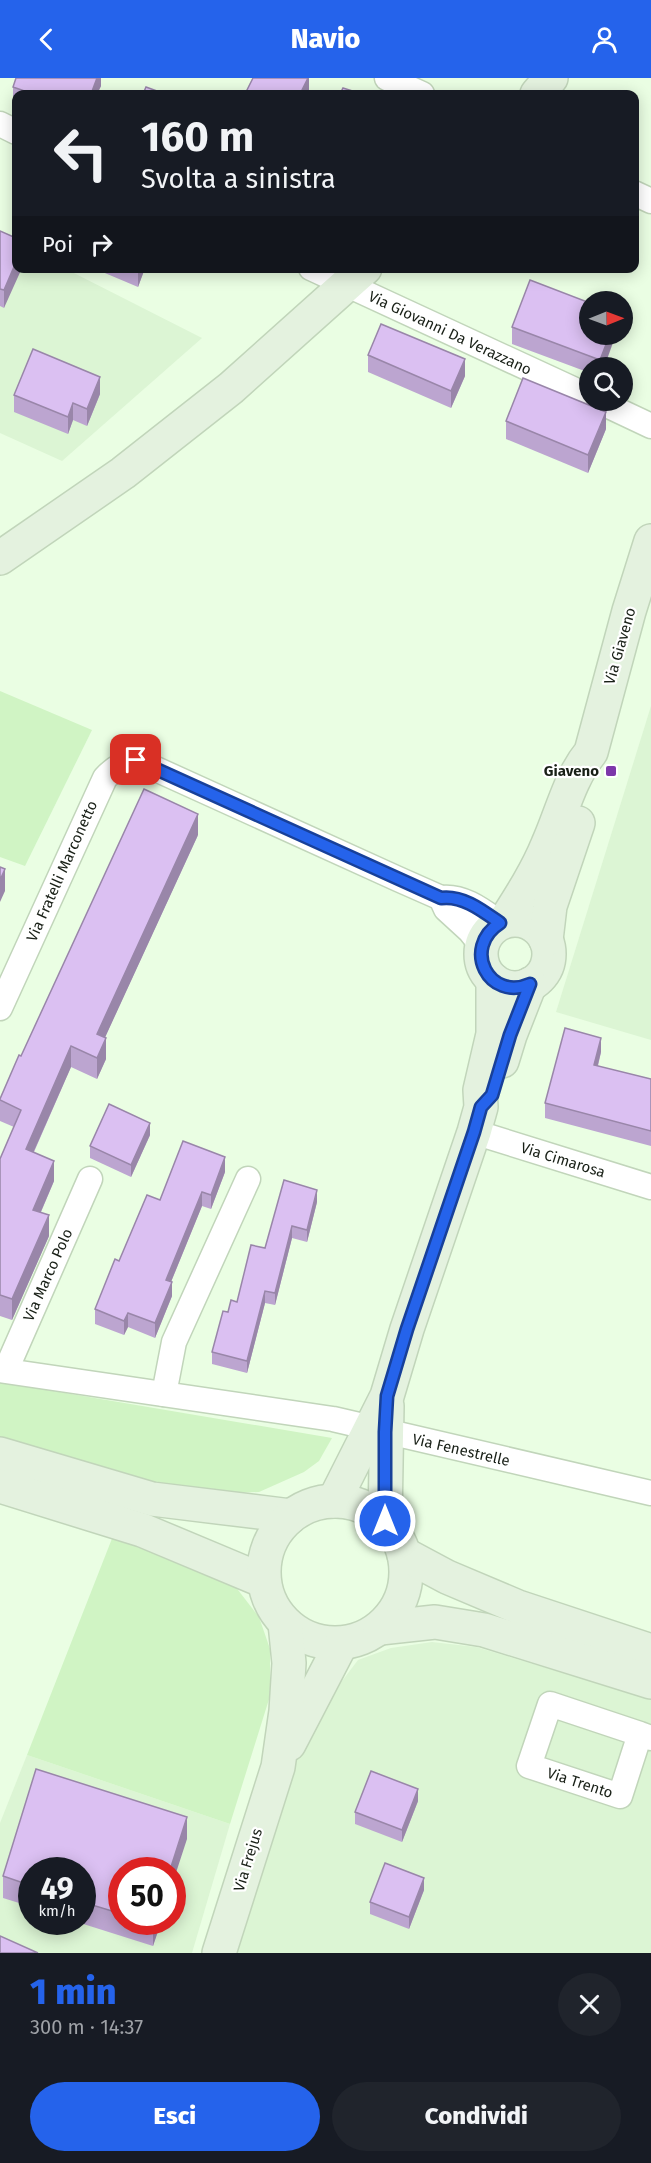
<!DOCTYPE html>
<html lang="it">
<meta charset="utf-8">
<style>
:root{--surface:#171b24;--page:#20242c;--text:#f1f3f6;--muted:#9ea1a6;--accent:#2563eb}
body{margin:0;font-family:"Fira Sans",sans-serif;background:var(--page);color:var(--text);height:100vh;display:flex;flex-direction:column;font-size:22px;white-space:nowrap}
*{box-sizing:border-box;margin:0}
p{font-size:20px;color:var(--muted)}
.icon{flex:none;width:33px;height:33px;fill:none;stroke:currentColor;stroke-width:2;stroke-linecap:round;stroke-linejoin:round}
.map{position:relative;height:1875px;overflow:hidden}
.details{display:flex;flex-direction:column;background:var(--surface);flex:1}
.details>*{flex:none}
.guide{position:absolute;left:12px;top:12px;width:627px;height:183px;border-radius:12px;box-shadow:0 3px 15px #0003;background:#171b24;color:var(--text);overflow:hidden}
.needle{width:39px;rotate:89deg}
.fabs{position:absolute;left:579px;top:213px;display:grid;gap:12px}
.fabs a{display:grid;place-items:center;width:54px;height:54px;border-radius:50%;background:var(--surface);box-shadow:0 3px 15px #0003;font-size:30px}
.speed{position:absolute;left:18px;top:1779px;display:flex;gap:12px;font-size:30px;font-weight:700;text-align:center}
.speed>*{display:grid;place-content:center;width:78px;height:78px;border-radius:50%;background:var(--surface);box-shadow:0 3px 15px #0003;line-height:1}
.speed small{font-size:15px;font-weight:400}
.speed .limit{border:9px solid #d22;background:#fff;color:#111}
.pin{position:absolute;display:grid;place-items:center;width:51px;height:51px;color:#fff;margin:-26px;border-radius:12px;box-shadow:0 3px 9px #0006}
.me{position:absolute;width:66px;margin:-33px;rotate:0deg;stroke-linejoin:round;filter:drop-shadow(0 0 4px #0008)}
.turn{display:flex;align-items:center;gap:21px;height:126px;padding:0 30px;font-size:27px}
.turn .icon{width:78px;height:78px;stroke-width:2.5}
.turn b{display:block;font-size:42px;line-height:51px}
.then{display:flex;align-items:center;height:57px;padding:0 30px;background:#0003;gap:12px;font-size:22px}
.round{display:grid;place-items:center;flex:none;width:63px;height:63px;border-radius:32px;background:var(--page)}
.summary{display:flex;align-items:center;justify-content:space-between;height:102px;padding:0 30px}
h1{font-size:36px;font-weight:800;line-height:45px;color:var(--accent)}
.cta{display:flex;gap:12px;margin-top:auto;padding:12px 30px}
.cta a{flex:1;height:69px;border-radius:36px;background:var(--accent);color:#fff;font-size:24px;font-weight:800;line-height:69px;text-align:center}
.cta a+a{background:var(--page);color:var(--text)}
header{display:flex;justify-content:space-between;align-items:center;height:78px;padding:0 30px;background:var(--accent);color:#fff;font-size:27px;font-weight:800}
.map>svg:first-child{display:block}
.built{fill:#dcf5d4;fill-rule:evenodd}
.green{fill:#d0f4c4}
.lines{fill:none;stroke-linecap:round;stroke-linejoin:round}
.street-casing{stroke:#c1d5ba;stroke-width:27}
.secondary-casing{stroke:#c1d5ba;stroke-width:36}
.street{stroke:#fff;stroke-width:24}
.secondary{stroke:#e4f2df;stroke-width:33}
.wall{fill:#bca5d0}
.shaded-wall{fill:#9986a9}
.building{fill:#dbc0f2;stroke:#9986a9;stroke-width:1.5}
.route-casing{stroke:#184099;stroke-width:15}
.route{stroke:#2563eb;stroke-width:10}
.poi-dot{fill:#7d37aa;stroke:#fff;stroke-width:2}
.labels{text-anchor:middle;stroke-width:4.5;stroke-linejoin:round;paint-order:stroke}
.street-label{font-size:15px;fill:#192017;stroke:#fff}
.poi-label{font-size:15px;font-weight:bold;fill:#192017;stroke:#fff;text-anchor:end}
</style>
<header><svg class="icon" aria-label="back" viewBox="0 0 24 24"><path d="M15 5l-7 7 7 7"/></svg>Navio<svg class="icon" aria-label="person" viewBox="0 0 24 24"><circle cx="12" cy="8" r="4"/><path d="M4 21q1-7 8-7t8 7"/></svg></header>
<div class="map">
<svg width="651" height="1875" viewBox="0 0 651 1875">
<rect width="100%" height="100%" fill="#eafee3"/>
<g class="built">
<path d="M 0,157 L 16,190 L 66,191 L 202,260 L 62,383 L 0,355 Z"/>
<path d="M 651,628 L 651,962 L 556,934 Z"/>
<path d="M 432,1564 L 476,1569 L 651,1621 L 651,1875 L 235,1875 L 292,1691 L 326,1624 L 358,1582 L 391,1570 Z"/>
<path d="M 27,1677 L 230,1746 L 192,1875 L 0,1875 L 0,1745 ZM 32,1792 L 82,1792 L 82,1844 L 32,1844 ZM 122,1792 L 172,1792 L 172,1844 L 122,1844 Z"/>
</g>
<g class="green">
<path d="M 0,613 L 92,652 L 25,788 L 0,779 Z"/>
<path d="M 0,1304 L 332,1360 L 319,1383 L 304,1394 L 259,1414 L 233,1415 L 191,1413 L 138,1401 L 0,1361 Z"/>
<path d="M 113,1458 L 235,1508 L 259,1539 L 270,1571 L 270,1618 L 230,1746 L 27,1677 Z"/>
</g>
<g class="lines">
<defs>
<g id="street">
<path d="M 387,0 L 422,16"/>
<path d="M 0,46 L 16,54"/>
<path d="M 634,115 L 651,123"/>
<path d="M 311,190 L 590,319"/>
<path d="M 596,322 L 651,348"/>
<path d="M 441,820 C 463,817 483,833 500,845"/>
<path d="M 0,930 L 105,700 C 114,690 123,685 136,682 L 398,801 L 441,820 L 446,831 L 470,853 L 482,868"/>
<path d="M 474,1054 L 651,1109"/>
<path d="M 0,1292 L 333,1341 L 651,1415"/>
<path d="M 6,1292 L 90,1101"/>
<path d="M 164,1316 L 174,1264 L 248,1101"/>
<path d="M 640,1656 L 620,1718 L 529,1688 L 550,1626 L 640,1656 L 651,1660"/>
</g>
<g id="secondary">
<path d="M 537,16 L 551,0"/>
<path d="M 0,480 L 123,395 L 231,310 L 365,190"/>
<circle cx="515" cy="876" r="34"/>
<path d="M 505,843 C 521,818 537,793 548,766 C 562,735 569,701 591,674 L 629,533 L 651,463"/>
<path d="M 546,862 L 550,828 L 578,745"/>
<path d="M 502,983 L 510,957 L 530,906"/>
<path d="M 0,1376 L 152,1421 L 291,1438"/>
<path d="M 0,1408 L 142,1452 L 264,1503"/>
<circle cx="335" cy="1494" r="71"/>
<path d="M 334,1423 L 387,1318 L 407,1251 L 474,1054 L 481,1029 L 480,1012 L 493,956 L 493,902"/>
<path d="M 385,1443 L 387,1328"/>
<path d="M 404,1476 L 447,1499 L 518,1529 L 651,1573"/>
<path d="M 380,1550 L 435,1544 L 484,1552 L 651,1604"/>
<path d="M 289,1666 L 341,1566"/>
<path d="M 219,1875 L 278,1689 L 286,1633 L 289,1585 L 285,1545"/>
</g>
</defs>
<use href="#street" class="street-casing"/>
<use href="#secondary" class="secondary-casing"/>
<use href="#street" class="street"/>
<use href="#secondary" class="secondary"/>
</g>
<g class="wall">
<path d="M 101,0 L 101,8 L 97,16 L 16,16 L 16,28 L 13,27 L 13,9 Z"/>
<path d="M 0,153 L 16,160 L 4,230 L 0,228 Z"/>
<path d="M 93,190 L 145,190 L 138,209 Z"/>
<path d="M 590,225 L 604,290 L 590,290 L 590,295 L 512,266 L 512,249 Z"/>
<path d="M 368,277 L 465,298 L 451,330 L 368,294 Z"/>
<path d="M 100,316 L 87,348 L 73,342 L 68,356 L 14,334 L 14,317 Z"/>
<path d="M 506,343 L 606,351 L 588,395 L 506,361 Z"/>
<path d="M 198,757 L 105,959 L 106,981 L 97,1001 L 71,989 L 34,1074 L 54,1103 L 41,1134 L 49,1158 L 12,1242 L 0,1238 L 0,1081 L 14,1049 L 0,1043 L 0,1021 L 21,978 Z"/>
<path d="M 601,974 L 598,988 L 651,1001 L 651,1068 L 545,1040 L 545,1025 Z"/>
<path d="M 150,1057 L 131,1099 L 90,1080 L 90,1068 Z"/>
<path d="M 225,1094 L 211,1131 L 202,1128 L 171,1204 L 172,1218 L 155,1260 L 128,1249 L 124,1257 L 95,1246 L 95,1231 L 119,1183 L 160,1122 Z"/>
<path d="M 317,1124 L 307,1164 L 292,1160 L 275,1227 L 265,1225 L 247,1295 L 212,1286 L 212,1274 L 265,1170 Z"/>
<path d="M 418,1723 L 402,1764 L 355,1746 L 355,1734 Z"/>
<path d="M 187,1761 L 122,1792 L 122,1844 L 161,1844 L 153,1868 L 77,1844 L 82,1844 L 82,1792 L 32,1792 L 32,1829 L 3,1820 L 3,1798 Z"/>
<path d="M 424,1812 L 409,1851 L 370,1836 L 370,1824 Z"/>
</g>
<g class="shaded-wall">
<path d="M 97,0 L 101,0 L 101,8 L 97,16 L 91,16 Z"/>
<path d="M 308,0 L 309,0 L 309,13 L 308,16 L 300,16 Z"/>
<path d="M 16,184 L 16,190 L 22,190 L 4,230 L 4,212 Z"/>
<path d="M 138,190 L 145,190 L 138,209 Z"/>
<path d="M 610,256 L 616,256 L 604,290 L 600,290 L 600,282 Z"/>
<path d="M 465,281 L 465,298 L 451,330 L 451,313 Z"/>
<path d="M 100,299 L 100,316 L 87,348 L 87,331 Z"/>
<path d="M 73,325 L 73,342 L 68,356 L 68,339 Z"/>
<path d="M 606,334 L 606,351 L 588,395 L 588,377 Z"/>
<path d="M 198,736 L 198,757 L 97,977 L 97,956 Z"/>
<path d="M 5,791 L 5,813 L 0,824 L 0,802 Z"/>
<path d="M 106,960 L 106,981 L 97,1001 L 97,980 Z"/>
<path d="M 601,960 L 601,974 L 594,1002 L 594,987 Z"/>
<path d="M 71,968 L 71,989 L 26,1091 L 26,1071 Z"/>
<path d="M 150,1045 L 150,1057 L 131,1099 L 131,1087 Z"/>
<path d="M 225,1079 L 225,1094 L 211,1131 L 211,1117 Z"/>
<path d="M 54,1083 L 54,1103 L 33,1152 L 33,1132 Z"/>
<path d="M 317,1112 L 317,1124 L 307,1164 L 307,1152 Z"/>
<path d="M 202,1114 L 202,1128 L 166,1216 L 166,1202 Z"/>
<path d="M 49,1137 L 49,1158 L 12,1242 L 12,1221 Z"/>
<path d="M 292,1148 L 292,1160 L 275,1227 L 275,1215 Z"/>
<path d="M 172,1204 L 172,1218 L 155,1260 L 155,1245 Z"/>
<path d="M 265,1213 L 265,1225 L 247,1295 L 247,1283 Z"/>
<path d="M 128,1235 L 128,1249 L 124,1257 L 124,1243 Z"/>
<path d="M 418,1711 L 418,1723 L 402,1764 L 402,1752 Z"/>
<path d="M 187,1739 L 187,1761 L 172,1807 L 172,1792 L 170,1792 Z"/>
<path d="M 424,1800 L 424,1812 L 409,1851 L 409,1839 Z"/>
<path d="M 154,1844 L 161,1844 L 153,1868 L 153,1846 Z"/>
</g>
<g class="building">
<path d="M 16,0 L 97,0 L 91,16 L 33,16 L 13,9 Z"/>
<path d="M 253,0 L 308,0 L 300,16 L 245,16 Z"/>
<path d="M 146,9 L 165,16 L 143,16 Z"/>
<path d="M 343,10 L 362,16 L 340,16 Z"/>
<path d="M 0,153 L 16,160 L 16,184 L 4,212 L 0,211 Z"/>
<path d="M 530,202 L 590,225 L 590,256 L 610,256 L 600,282 L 512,249 Z"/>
<path d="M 381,246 L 465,281 L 451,313 L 368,277 Z"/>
<path d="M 33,271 L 100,299 L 87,331 L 73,325 L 68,339 L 14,317 Z"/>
<path d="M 523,300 L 606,334 L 588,377 L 506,343 Z"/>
<path d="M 144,711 L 198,736 L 97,956 L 106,960 L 97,980 L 71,968 L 26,1071 L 54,1083 L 33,1132 L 49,1137 L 12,1221 L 0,1217 L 0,1081 L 21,1032 L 0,1022 L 0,1021 L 19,977 L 21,978 Z"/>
<path d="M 0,789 L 5,791 L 0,802 Z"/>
<path d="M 565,950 L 601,960 L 594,987 L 651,1001 L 651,1053 L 545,1025 Z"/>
<path d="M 109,1026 L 150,1045 L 131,1087 L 90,1068 Z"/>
<path d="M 183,1063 L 225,1079 L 211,1117 L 202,1114 L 166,1202 L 172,1204 L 155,1245 L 128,1235 L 124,1243 L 95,1231 L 115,1181 L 119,1183 L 147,1117 L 160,1122 Z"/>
<path d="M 284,1102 L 317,1112 L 307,1152 L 292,1148 L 275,1215 L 265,1213 L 247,1283 L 212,1274 L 223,1233 L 228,1234 L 231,1222 L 237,1224 L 251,1167 L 265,1170 Z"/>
<path d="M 36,1691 L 187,1739 L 170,1792 L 122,1792 L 122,1836 L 82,1824 L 82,1792 L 32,1792 L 32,1808 L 3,1798 Z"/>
<path d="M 371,1693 L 418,1711 L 402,1752 L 355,1734 Z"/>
<path d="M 385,1785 L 424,1800 L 409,1839 L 370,1824 Z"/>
<path d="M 0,1858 L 38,1875 L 0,1875 Z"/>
</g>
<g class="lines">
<defs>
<path id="route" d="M 136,682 L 441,820 C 463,817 483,833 500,845 C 461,870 489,924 530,906 L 510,957 L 492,1017 L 481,1029 L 474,1054 L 407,1251 L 387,1318 L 385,1354 L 385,1443"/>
</defs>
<use href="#route" class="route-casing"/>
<use href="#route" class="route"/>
</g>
<rect class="poi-dot" x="605" y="687" width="12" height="12" rx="3"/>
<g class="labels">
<g class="street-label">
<text transform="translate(450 255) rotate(25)" y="5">Via Giovanni Da Verazzano</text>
<text transform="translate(620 568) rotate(-74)" y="5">Via Giaveno</text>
<text transform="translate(62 793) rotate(-66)" y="5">Via Fratelli Marconetto</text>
<text transform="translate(563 1082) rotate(17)" y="5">Via Cimarosa</text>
<text transform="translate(48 1197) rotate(-66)" y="5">Via Marco Polo</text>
<text transform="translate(461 1372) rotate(13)" y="5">Via Fenestrelle</text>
<text transform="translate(580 1705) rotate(18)" y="5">Via Trento</text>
<text transform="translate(248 1782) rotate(-73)" y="5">Via Frejus</text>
</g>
<g class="poi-label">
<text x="599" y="698">Giaveno</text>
</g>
</g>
</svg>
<div class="fabs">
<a><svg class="needle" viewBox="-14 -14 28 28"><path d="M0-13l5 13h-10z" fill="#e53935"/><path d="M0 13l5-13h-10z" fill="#9ea1a6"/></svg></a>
<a><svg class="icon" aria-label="search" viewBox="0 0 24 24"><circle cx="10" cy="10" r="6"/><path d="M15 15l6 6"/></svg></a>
</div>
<div class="speed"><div>49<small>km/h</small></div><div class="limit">50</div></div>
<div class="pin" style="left:136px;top:682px;background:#d93025"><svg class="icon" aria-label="arrive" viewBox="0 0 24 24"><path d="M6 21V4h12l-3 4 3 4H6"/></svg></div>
<svg class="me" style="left:385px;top:1443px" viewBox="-20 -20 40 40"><circle r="17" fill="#2563eb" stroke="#fff" stroke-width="3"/><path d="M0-11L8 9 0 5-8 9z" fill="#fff"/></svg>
<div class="guide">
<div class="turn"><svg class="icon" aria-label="left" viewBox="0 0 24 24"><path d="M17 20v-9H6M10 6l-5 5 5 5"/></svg><div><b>160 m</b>Svolta a sinistra</div></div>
<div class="then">Poi<svg class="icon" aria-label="right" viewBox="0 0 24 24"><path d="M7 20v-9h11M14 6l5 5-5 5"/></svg></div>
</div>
</div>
<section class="details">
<div class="summary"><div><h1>1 min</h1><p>300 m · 14:37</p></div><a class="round"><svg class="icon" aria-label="close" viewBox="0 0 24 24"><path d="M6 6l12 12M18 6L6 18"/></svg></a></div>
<div class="cta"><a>Esci</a><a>Condividi</a></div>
</section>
